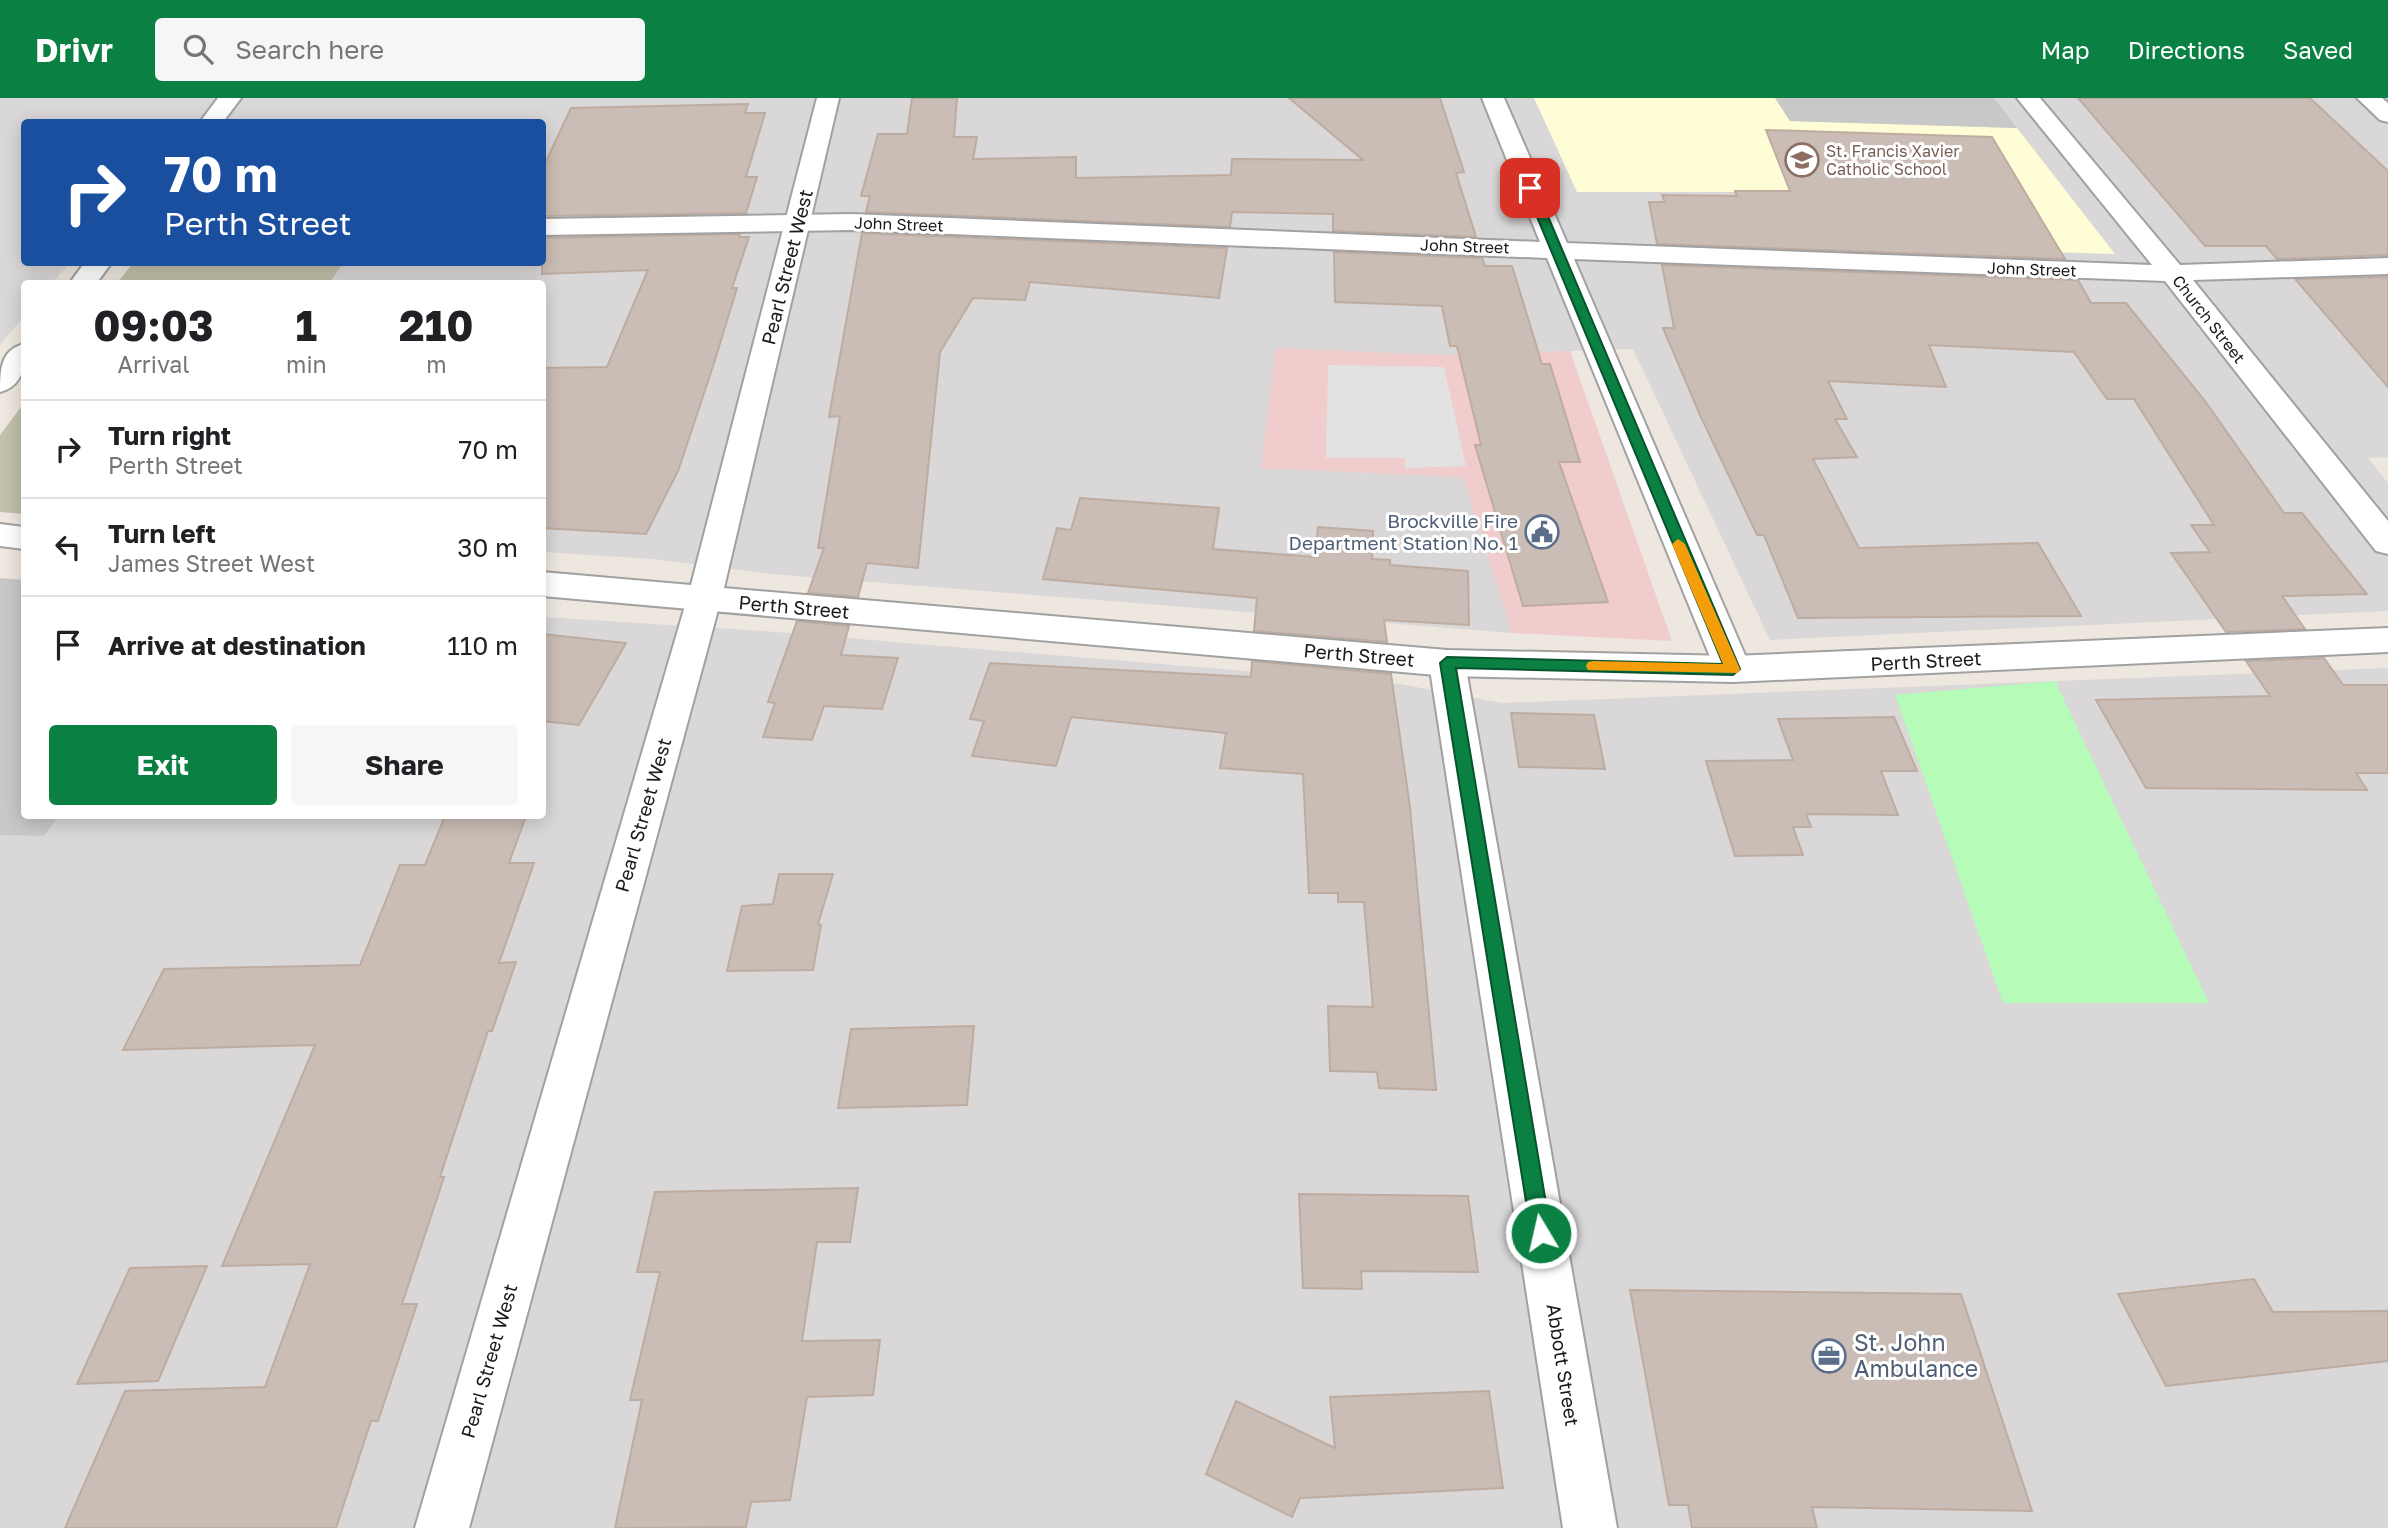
<!DOCTYPE html>
<style>
:root{--surface:#fff;--page:#f6f6f6;--text:#202124;--muted:#757577;--line:#e0e0e0;--accent:#0b8043}
body{margin:0;font-family:"Golos Text",sans-serif;background:var(--page);color:var(--text);height:100vh;display:flex;flex-direction:column;font-size:26px;white-space:nowrap}
*{box-sizing:border-box;margin:0}
p{font-size:23px;color:var(--muted)}
.icon{flex:none;width:38px;height:38px;fill:none;stroke:currentColor;stroke-width:2;stroke-linecap:round;stroke-linejoin:round}
.map{position:relative;flex:1;overflow:hidden}
.panel{position:absolute;left:21px;top:182px;width:525px;height:539px;display:flex;flex-direction:column;background:var(--surface);border-radius:7px;box-shadow:0 4px 18px #0003}
.panel>*{flex:none}
.hud{position:absolute;left:21px;top:21px;width:525px;height:147px;border-radius:7px;box-shadow:0 4px 18px #0003;background:#1a4fa0;color:#fff;overflow:hidden}
.pin{position:absolute;display:grid;place-items:center;width:60px;height:60px;color:#fff;margin:-30px;border-radius:14px;box-shadow:0 4px 10px #0006}
.me{position:absolute;width:77px;margin:-38px;rotate:351deg;stroke-linejoin:round;filter:drop-shadow(0 0 5px #0008)}
.turn{display:flex;align-items:center;gap:24px;height:147px;padding:0 28px;font-size:32px}
.turn .icon{width:91px;height:91px;stroke-width:2.5}
.turn b{display:block;font-size:49px;line-height:60px}
.eta{display:flex;justify-content:space-evenly;align-items:center;height:119px;text-align:center}
.eta b{font-size:42px;font-weight:700;line-height:49px}
.cta{display:flex;gap:14px;margin-top:auto;padding:14px 28px}
.cta a{flex:1;height:80px;border-radius:7px;background:var(--accent);color:#fff;font-size:28px;font-weight:700;line-height:80px;text-align:center}
.cta a+a{background:var(--page);color:var(--text)}
ul{padding:0;list-style:none}
li{display:flex;align-items:center;gap:21px;height:98px;padding:0 28px;border-top:2px solid var(--line)}
li div{flex:1}
li b{display:block;font-size:26px}
li em{font-style:normal}
header{display:flex;align-items:center;gap:42px;box-sizing:border-box;height:98px;padding:0 35px;background:var(--accent);color:#fff}
header strong{font-size:33px}
nav{display:flex;gap:38px;margin-inline-start:auto;font-size:24px}
.search{width:490px;height:63px;background:var(--page);display:flex;align-items:center;gap:18px;box-sizing:border-box;padding:0 24px;border-radius:7px;color:var(--muted);font-size:26px}
.map>svg:first-child{display:block}
.residential{fill:#d9d7d7}
.commercial{fill:#f0cccc}
.education{fill:#fffdd6}
.religious{fill:#c8c8c8}
.construction{fill:#c2c0aa}
.park{fill:#b6fcb8}
.parking{fill:#e2e2e2}
.building{fill:#c9bdb5;stroke:#bfaca0;stroke-width:2}
.lines{fill:none;stroke-linecap:round;stroke-linejoin:round}
.minor-casing{stroke:#a1a1a1;stroke-width:4}
.tertiary-casing{stroke:#a1a1a1;stroke-width:4}
.minor{fill:#fff;fill-rule:evenodd}
.tertiary{fill:#fff;fill-rule:evenodd}
.route{fill:#0b8043;stroke:#07532c;stroke-width:2}
.slow{fill:#f59e0b}
.labels{text-anchor:middle;stroke-width:6;stroke-linejoin:round;paint-order:stroke}
.far-education-label{font-size:16px;fill:#785e54;stroke:#fff;text-anchor:start}
.far-street-label{font-size:16px;fill:#1a1a1a;stroke:#fff}
.street-label{font-size:19px;fill:#1a1a1a;stroke:#fff}
.service-label{font-size:19px;fill:#4e5e75;stroke:#fff;text-anchor:end}
.near-service-label{font-size:23px;fill:#4e5e75;stroke:#fff;text-anchor:start}
</style>
<header>
<strong>Drivr</strong>
<div class="search"><svg class="icon" aria-label="search" viewBox="0 0 24 24"><circle cx="10" cy="10" r="6"/><path d="M15 15l6 6"/></svg>Search here</div>
<nav><a>Map</a><a>Directions</a><a>Saved</a></nav>
</header>
<div class="map">
<svg width="2388" height="1430" viewBox="0 0 2388 1430">
<rect width="100%" height="100%" fill="#ede7df"/>
<g class="residential">
<path d="M 0,0 L 2388,0 L 2388,359 L 2368,360 L 2388,385 L 2388,513 L 1770,542 L 1633,251 L 1441,257 L 1276,251 L 1262,370 L 1463,379 L 1512,535 L 771,476 L 652,461 L 543,454 L 542,186 L 330,185 L 343,165 L 542,164 L 542,24 L 24,24 L 24,164 L 70,165 L 52,185 L 24,186 L 24,218 L 0,247 Z"/>
<path d="M 543,519 L 764,533 L 1400,586 L 1502,605 L 2388,570 L 2388,1430 L 0,1430 L 0,737 L 44,738 L 59,718 L 542,718 Z"/>
</g>
<path class="commercial" d="M 1276,250 L 1441,257 L 1570,253 L 1672,543 L 1512,535 L 1463,379 L 1261,370 Z"/>
<path class="education" d="M 1534,0 L 1775,0 L 1790,23 L 2017,30 L 2115,156 L 1802,147 L 1780,94 L 1577,94 Z"/>
<g class="religious">
<path d="M 1775,0 L 1994,0 L 2017,30 L 1790,23 Z"/>
<path d="M 0,480 L 24,482 L 24,718 L 59,718 L 44,738 L 0,737 Z"/>
</g>
<g class="construction">
<path d="M 133,165 L 133,164 L 343,165 L 330,185 L 117,185 Z"/>
<path d="M 24,305 L 24,416 L 0,414 L 0,337 Z"/>
</g>
<path class="park" d="M 2055,583 L 2209,905 L 2003,905 L 1895,597 Z"/>
<path class="parking" d="M 1328,267 L 1444,269 L 1466,368 L 1405,370 L 1405,360 L 1326,360 Z"/>
<g class="building">
<path d="M 912,0 L 957,0 L 954,39 L 977,39 L 973,61 L 1076,59 L 1076,80 L 1231,77 L 1232,61 L 1363,62 L 1289,0 L 1440,0 L 1464,74 L 1456,75 L 1476,139 L 1333,133 L 1333,116 L 1232,114 L 1230,129 L 866,114 L 870,98 L 861,98 L 878,36 L 907,36 Z"/>
<path d="M 2078,0 L 2310,0 L 2388,73 L 2388,157 L 2277,161 L 2266,148 L 2205,148 Z"/>
<path d="M 748,6 L 745,15 L 765,15 L 746,79 L 757,79 L 746,115 L 542,118 L 542,72 L 571,10 Z"/>
<path d="M 1766,32 L 1992,39 L 2065,161 L 1657,146 L 1649,104 L 1665,104 L 1662,97 L 1737,98 L 1735,93 L 1790,93 Z"/>
<path d="M 862,135 L 1227,150 L 1219,200 L 1030,184 L 1025,202 L 973,200 L 940,254 L 918,470 L 867,465 L 858,499 L 808,495 L 824,450 L 818,450 L 840,318 L 829,319 Z"/>
<path d="M 740,136 L 739,139 L 749,139 L 732,190 L 737,190 L 715,262 L 678,373 L 646,436 L 542,430 L 542,270 L 607,269 L 648,172 L 542,176 L 542,140 Z"/>
<path d="M 1334,154 L 1482,160 L 1485,168 L 1512,168 L 1542,266 L 1550,266 L 1580,364 L 1559,364 L 1608,504 L 1523,508 L 1475,347 L 1481,347 L 1457,248 L 1450,248 L 1442,208 L 1335,204 Z"/>
<path d="M 1662,167 L 2078,182 L 2091,205 L 2126,205 L 2205,303 L 2284,415 L 2302,415 L 2367,496 L 2282,498 L 2305,531 L 2226,534 L 2171,455 L 2210,454 L 2191,427 L 2214,427 L 2134,301 L 2107,301 L 2074,254 L 1929,247 L 1946,289 L 1828,283 L 1847,321 L 1835,321 L 1857,359 L 1813,361 L 1859,450 L 2038,445 L 2081,518 L 1798,520 L 1764,437 L 1757,437 L 1700,317 L 1663,230 L 1674,230 Z"/>
<path d="M 2388,179 L 2388,289 L 2295,181 Z"/>
<path d="M 1080,400 L 1219,410 L 1213,451 L 1315,459 L 1318,429 L 1373,433 L 1372,461 L 1390,462 L 1390,467 L 1468,473 L 1469,527 L 1384,522 L 1387,544 L 1254,533 L 1257,500 L 1043,481 L 1057,430 L 1071,432 Z"/>
<path d="M 797,523 L 849,528 L 841,557 L 898,560 L 882,611 L 824,608 L 812,642 L 763,639 L 775,605 L 768,604 Z"/>
<path d="M 542,536 L 626,545 L 579,627 L 542,623 Z"/>
<path d="M 2324,560 L 2343,587 L 2388,587 L 2388,675 L 2356,675 L 2367,692 L 2146,690 L 2096,602 L 2270,598 L 2246,563 Z"/>
<path d="M 1252,563 L 1391,576 L 1410,709 L 1436,992 L 1379,990 L 1377,974 L 1330,973 L 1328,908 L 1373,909 L 1364,804 L 1338,804 L 1338,795 L 1309,795 L 1303,676 L 1220,670 L 1226,635 L 1071,619 L 1056,668 L 972,658 L 984,623 L 970,621 L 990,565 L 1251,579 Z"/>
<path d="M 1511,615 L 1594,617 L 1605,671 L 1519,669 Z"/>
<path d="M 1894,619 L 1917,673 L 1881,673 L 1898,717 L 1806,716 L 1811,729 L 1793,729 L 1803,757 L 1735,758 L 1706,663 L 1793,662 L 1778,621 Z"/>
<path d="M 445,718 L 526,718 L 509,765 L 534,765 L 499,865 L 516,864 L 492,933 L 488,933 L 440,1079 L 444,1079 L 402,1206 L 417,1206 L 378,1323 L 371,1323 L 336,1430 L 65,1430 L 125,1293 L 265,1289 L 310,1166 L 222,1168 L 315,947 L 123,952 L 164,871 L 360,867 L 400,767 L 425,767 Z"/>
<path d="M 779,776 L 833,776 L 818,826 L 821,827 L 813,872 L 727,873 L 742,808 L 773,806 Z"/>
<path d="M 974,928 L 967,1007 L 838,1010 L 851,931 Z"/>
<path d="M 858,1090 L 850,1144 L 817,1144 L 802,1243 L 880,1242 L 873,1297 L 807,1299 L 790,1402 L 751,1404 L 746,1429 L 615,1430 L 642,1302 L 630,1302 L 660,1174 L 637,1174 L 655,1094 Z"/>
<path d="M 1299,1096 L 1468,1098 L 1478,1174 L 1361,1173 L 1362,1191 L 1303,1190 Z"/>
<path d="M 207,1168 L 158,1283 L 77,1286 L 130,1170 Z"/>
<path d="M 2254,1181 L 2273,1214 L 2388,1213 L 2388,1263 L 2166,1288 L 2118,1196 Z"/>
<path d="M 1630,1192 L 1961,1196 L 2032,1413 L 1812,1409 L 1817,1430 L 1692,1430 L 1688,1407 L 1669,1407 Z"/>
<path d="M 1489,1293 L 1503,1390 L 1300,1400 L 1292,1419 L 1206,1376 L 1236,1303 L 1335,1350 L 1330,1299 Z"/>
</g>
<g class="lines">
<defs>
<g id="minor">
<path d="M 218,0 L 241,0 L 223,24 L 200,24 Z"/>
<path d="M 1482,0 L 1504,0 L 1567,145 L 2152,167 L 2017,0 L 2040,0 L 2180,167 L 2388,160 L 2388,176 L 2193,182 L 2388,423 L 2388,456 L 2376,453 L 2165,183 L 1574,161 L 1751,571 L 1745,580 L 1733,584 L 1721,580 L 1715,571 L 1547,160 L 851,132 L 542,137 L 542,121 L 851,116 L 1540,144 Z"/>
<path d="M 2357,0 L 2382,0 L 2388,5 L 2388,24 L 2380,22 Z"/>
<path d="M 85,164 L 112,164 L 96,186 L 69,186 Z"/>
<path d="M 24,246 C 26,267 23,288 0,294 C 0,273 0,252 24,246 Z"/>
<path d="M 704,489 L 716,493 L 721,501 L 469,1430 L 415,1430 L 687,501 L 692,493 Z"/>
<path d="M 1447,552 L 1459,556 L 1465,565 L 1617,1430 L 1563,1430 L 1429,565 L 1435,556 Z"/>
</g>
<g id="tertiary">
<path d="M 817,0 L 839,0 L 724,490 L 1447,552 L 1733,558 L 2388,530 L 2388,554 L 1733,584 L 1447,578 L 542,498 L 542,474 L 691,487 Z"/>
<path d="M 0,426 L 24,429 L 24,451 L 0,448 Z"/>
</g>
</defs>
<use href="#minor" class="minor-casing"/>
<use href="#tertiary" class="tertiary-casing"/>
<use href="#minor" class="minor"/>
<use href="#tertiary" class="tertiary"/>
</g>
<path class="route" d="M 1530,87 L 1536,90 L 1740,571 L 1733,577 L 1456,570 L 1551,1135 L 1548,1142 L 1541,1145 L 1534,1142 L 1531,1135 L 1440,565 L 1447,559 L 1723,566 L 1525,90 Z"/>
<path class="slow" d="M 1678,441 L 1685,446 L 1740,571 L 1738,575 L 1588,572 L 1586,568 L 1588,564 L 1593,563 L 1723,566 L 1672,446 Z"/>
<defs>
<symbol id="school-ring" viewBox="-11 -11 22 22"><circle r="9.5" fill="#fff" stroke="#8d6e63" stroke-width="1.5"/><path d="M0-5L7-2L0 1L-7-2ZM-4 1L0 2.5L4 1V4Q0 6-4 4Z" fill="#8d6e63"/></symbol>
<symbol id="civic-ring" viewBox="-11 -11 22 22"><circle r="9.5" fill="#fff" stroke="#5c6f8a" stroke-width="1.5"/><path d="M-.6-6.5H3V-4.5H.6V-3L4-1V1h2V6H-6V1h2V-1L-.6-3ZM-1.2 2.5V6h2.4V2.5Z" fill="#5c6f8a"/></symbol>
<symbol id="office-ring" viewBox="-11 -11 22 22"><circle r="9.5" fill="#fff" stroke="#5c6f8a" stroke-width="1.5"/><path d="M-6-3h4V-5.5h4V-3h4V5H-6ZM-1-4.5V-3h2v-1.5ZM-6 0V1H6V0Z" fill="#5c6f8a"/></symbol>
</defs>
<g fill-rule="evenodd">
<use href="#school-ring" x="1783" y="43" width="38" height="38"/>
<use href="#civic-ring" x="1523" y="415" width="38" height="38"/>
<use href="#office-ring" x="1810" y="1239" width="38" height="38"/>
</g>
<g class="labels">
<g class="far-education-label">
<text x="1826" y="59">St. Francis Xavier<tspan x="1826" dy="18">Catholic School</tspan></text>
</g>
<g class="far-street-label">
<text transform="translate(899 126) rotate(2)" y="6">John Street</text>
<text transform="translate(1465 148) rotate(2)" y="6">John Street</text>
<text transform="translate(2032 171) rotate(2)" y="6">John Street</text>
<text transform="translate(2209 221) rotate(52)" y="6">Church Street</text>
</g>
<g class="street-label">
<text transform="translate(787 169) rotate(-76)" y="7">Pearl Street West</text>
<text transform="translate(794 509) rotate(5)" y="7">Perth Street</text>
<text transform="translate(1359 557) rotate(5)" y="7">Perth Street</text>
<text transform="translate(1926 563) rotate(-3)" y="7">Perth Street</text>
<text transform="translate(643 717) rotate(-74)" y="7">Pearl Street West</text>
<text transform="translate(489 1263) rotate(-74)" y="7">Pearl Street West</text>
<text transform="translate(1563 1267) rotate(81)" y="7">Abbott Street</text>
</g>
<g class="service-label">
<text x="1518" y="430">Brockville Fire<tspan x="1518" dy="22">Department Station No. 1</tspan></text>
</g>
<g class="near-service-label">
<text x="1854" y="1253">St. John<tspan x="1854" dy="26">Ambulance</tspan></text>
</g>
</g>
</svg>
<div class="pin" style="left:1530px;top:90px;background:#d93025"><svg class="icon" aria-label="arrive" viewBox="0 0 24 24"><path d="M6 21V4h12l-3 4 3 4H6"/></svg></div>
<svg class="me" style="left:1541px;top:1135px" viewBox="-20 -20 40 40"><circle r="17" fill="#0b8043" stroke="#fff" stroke-width="3"/><path d="M0-11L8 9 0 5-8 9z" fill="#fff"/></svg>
<div class="hud">
<div class="turn"><svg class="icon" aria-label="right" viewBox="0 0 24 24"><path d="M7 20v-9h11M14 6l5 5-5 5"/></svg><div><b>70 m</b>Perth Street</div></div>
</div>
<section class="panel">
<div class="eta">
<div><b>09:03</b><p>Arrival</p></div>
<div><b>1</b><p>min</p></div>
<div><b>210</b><p>m</p></div>
</div>
<ul>
<li><svg class="icon" aria-label="right" viewBox="0 0 24 24"><path d="M7 20v-9h11M14 6l5 5-5 5"/></svg><div><b>Turn right</b><p>Perth Street</p></div><em>70 m</em></li>
<li><svg class="icon" aria-label="left" viewBox="0 0 24 24"><path d="M17 20v-9H6M10 6l-5 5 5 5"/></svg><div><b>Turn left</b><p>James Street West</p></div><em>30 m</em></li>
<li><svg class="icon" aria-label="arrive" viewBox="0 0 24 24"><path d="M6 21V4h12l-3 4 3 4H6"/></svg><div><b>Arrive at destination</b></div><em>110 m</em></li>
</ul>
<div class="cta"><a>Exit</a><a>Share</a></div>
</section>
</div>
